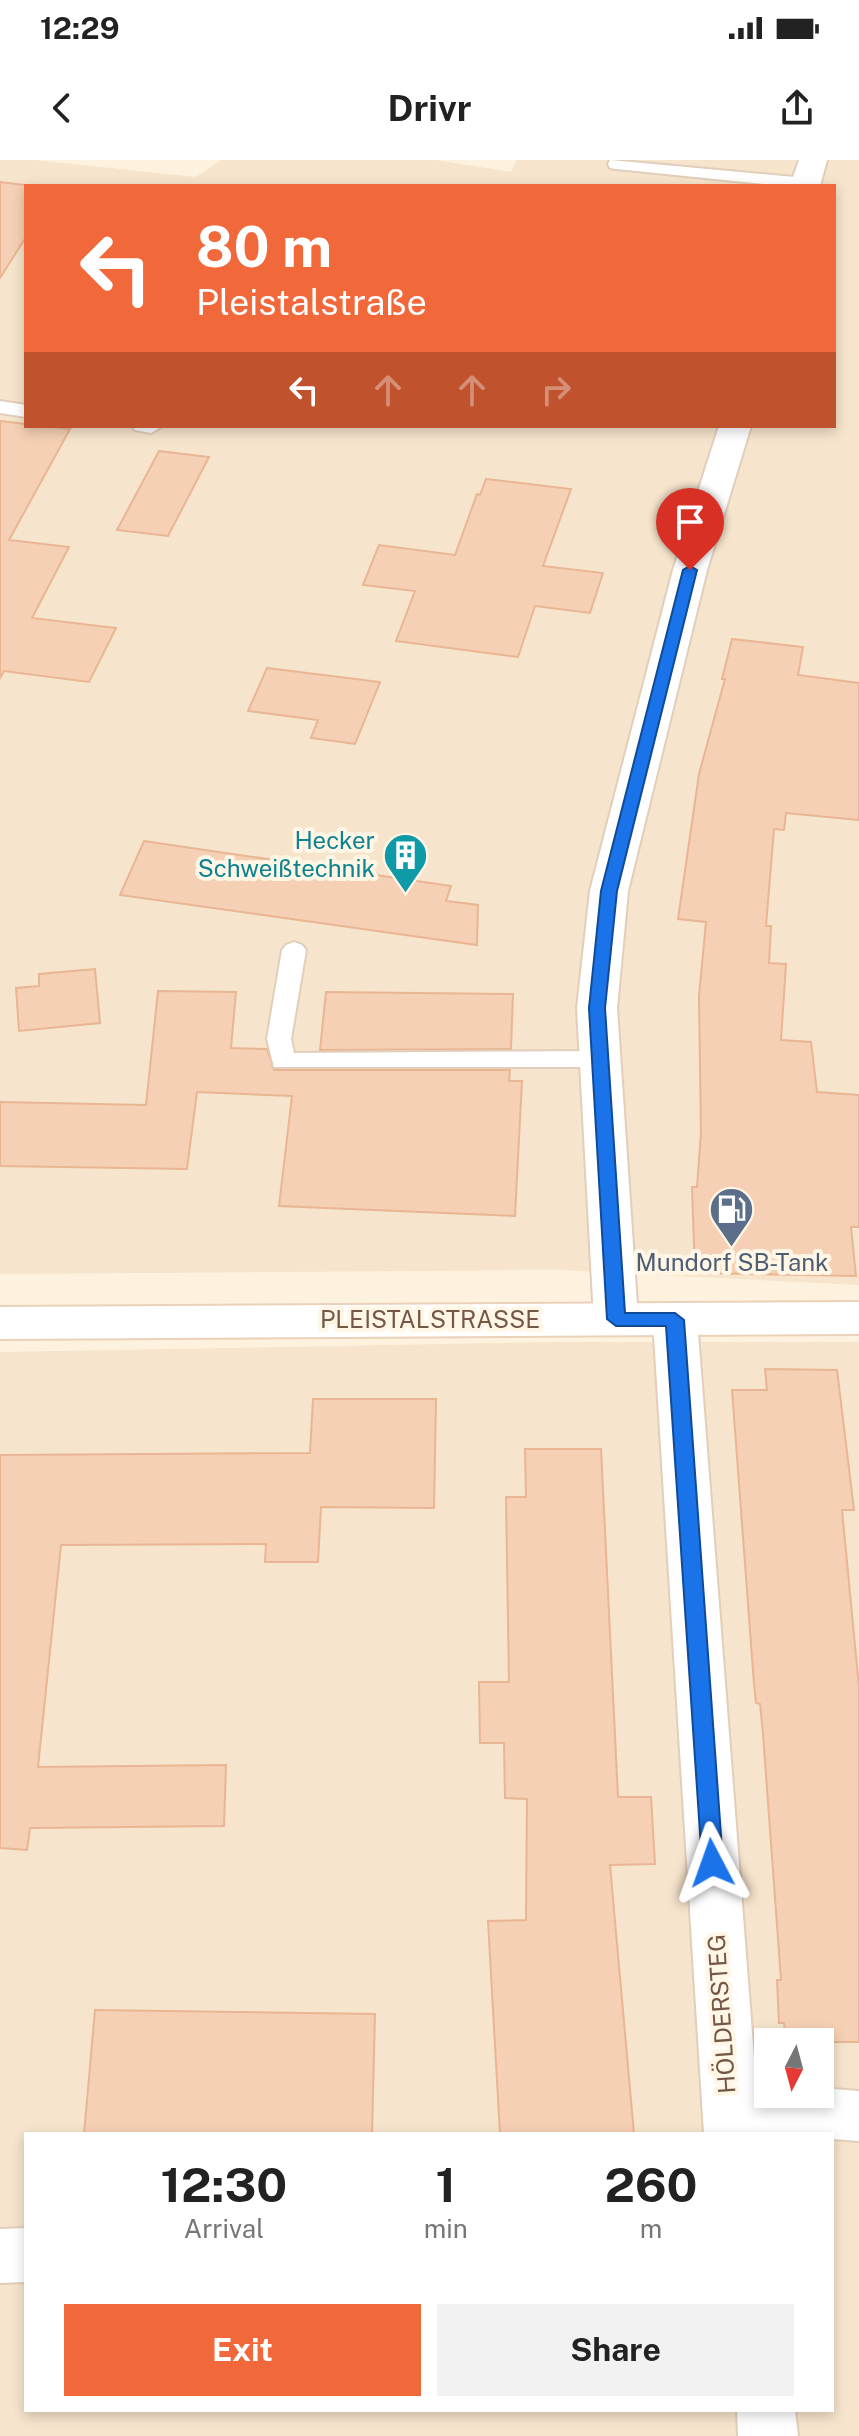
<!DOCTYPE html>
<meta charset="utf-8">
<style>
:root{--surface:#fff;--page:#f2f2f2;--text:#222;--muted:#767676;--accent:#f1683a}
body{margin:0;font-family:"Public Sans",sans-serif;background:var(--page);color:var(--text);height:100vh;display:flex;flex-direction:column;font-size:30px;white-space:nowrap}
*{box-sizing:border-box;margin:0}
p{font-size:26px;color:var(--muted)}
.icon{flex:none;width:44px;height:44px;fill:none;stroke:currentColor;stroke-width:2;stroke-linecap:round;stroke-linejoin:round}
.map{position:relative;flex:1;overflow:hidden}
.side{position:absolute;left:24px;top:1972px;width:810px;height:280px;display:flex;flex-direction:column;background:var(--surface);border-radius:0px;box-shadow:0 4px 12px #0003}
.side>*{flex:none}
.top-card{position:absolute;left:24px;top:24px;width:812px;height:244px;border-radius:0px;box-shadow:0 4px 12px #0003;background:#f1683a;color:#fff;overflow:hidden}
.needle{width:52px;rotate:186deg}
.controls{position:absolute;left:754px;top:1868px;display:grid;gap:16px}
.controls a{display:grid;place-items:center;width:80px;height:80px;border-radius:0px;background:var(--surface);box-shadow:0 4px 12px #0003;font-size:40px}
.pin{position:absolute;display:grid;place-items:center;width:68px;height:68px;color:#fff;margin:-82px -34px;border-radius:50% 50% 50% 0;rotate:-45deg;box-shadow:0 0 8px #0007}
.pin .icon{rotate:45deg}
.me{position:absolute;width:88px;margin:-44px;rotate:356deg;stroke-linejoin:round;filter:drop-shadow(0 0 6px #0008)}
.turn{display:flex;align-items:center;gap:28px;height:168px;padding:0 40px;font-size:36px}
.turn .icon{width:104px;height:104px;stroke-width:2.5}
.turn b{display:block;font-size:56px;line-height:68px}
.lanes{display:flex;align-items:center;height:76px;padding:0 40px;background:#0003;justify-content:center;gap:40px;direction:ltr}
.lanes .off{opacity:.35}
.eta{display:flex;justify-content:space-evenly;align-items:center;height:136px;text-align:center}
.eta b{font-size:48px;font-weight:700;line-height:56px}
.cta{display:flex;gap:16px;margin-top:auto;padding:16px 40px}
.cta a{flex:1;height:92px;border-radius:0px;background:var(--accent);color:#fff;font-size:32px;font-weight:700;line-height:92px;text-align:center}
.cta a+a{background:var(--page);color:var(--text)}
.status{display:flex;justify-content:space-between;align-items:center;height:56px;padding:0 40px;background:var(--surface);direction:ltr}
.status svg{height:22px;fill:currentColor}
header{display:flex;justify-content:space-between;align-items:center;height:104px;padding:0 40px;background:var(--surface);font-size:36px;font-weight:700}
.map>svg:first-child{display:block}
.residential{fill:#f6e4cc;fill-rule:evenodd}
.building{fill:#f5d0b4;stroke:#e9b693;stroke-width:2}
.lines{fill:none;stroke-linecap:round;stroke-linejoin:round}
.lane-casing{stroke:#e2ceba;stroke-width:4}
.street-casing{stroke:#e2ceba;stroke-width:4}
.secondary-casing{stroke:#ead1b9;stroke-width:4}
.lane{fill:#fff;fill-rule:evenodd}
.street{fill:#fff;fill-rule:evenodd}
.secondary{fill:#fff;fill-rule:evenodd}
.route{fill:#1a73e8;stroke:#114b97;stroke-width:2}
.labels{text-anchor:middle;stroke-width:8;stroke-linejoin:round;paint-order:stroke}
.culture-label{font-size:24px;fill:#0d838f;stroke:#fff6e6;text-anchor:end}
.service-label{font-size:24px;fill:#4e5e75;stroke:#fff6e6}
.street-label{font-size:24px;fill:#755745;stroke:#fff6e6}
</style>
<div class="status"><b>12:29</b><svg viewBox="0 0 49 12"><path d="M0 12V9h3v3zM5 12V6h3v6zM10 12V3h3v9zM15 12V0h3v12zM26 1h20v11H26zM47 4h2v5h-2z"/></svg></div>
<header><svg class="icon" aria-label="back" viewBox="0 0 24 24"><path d="M15 5l-7 7 7 7"/></svg>Drivr<svg class="icon" aria-label="share" viewBox="0 0 24 24"><path d="M12 15V3M7 8l5-5 5 5M5 13v7h14v-7"/></svg></header>
<div class="map">
<svg width="859" height="2276" viewBox="0 0 859 2276">
<rect width="100%" height="100%" fill="#fef2de"/>
<g class="residential">
<path d="M 0,0 L 35,0 L 196,17 L 221,0 L 436,0 L 511,12 L 517,0 L 859,0 L 859,1125 L 558,1110 L 0,1114 ZM 26,26 L 834,26 L 834,266 L 26,266 Z"/>
<path d="M 555,1182 L 859,1182 L 859,2276 L 0,2276 L 0,1192 ZM 768,1882 L 820,1882 L 820,1934 L 768,1934 ZM 26,1974 L 832,1974 L 832,2250 L 26,2250 Z"/>
</g>
<g class="building">
<path d="M 0,22 L 33,26 L 26,26 L 26,77 L 0,118 Z"/>
<path d="M 0,261 L 70,269 L 9,380 L 69,387 L 32,458 L 116,468 L 89,522 L 4,511 L 0,518 Z"/>
<path d="M 159,291 L 209,297 L 168,376 L 117,370 Z"/>
<path d="M 486,319 L 571,329 L 543,406 L 603,413 L 590,453 L 535,446 L 518,497 L 396,481 L 415,431 L 363,425 L 379,385 L 455,395 L 477,334 L 480,335 Z"/>
<path d="M 732,479 L 803,487 L 798,515 L 859,523 L 859,660 L 786,653 L 784,670 L 774,669 L 766,766 L 771,766 L 769,803 L 786,804 L 781,880 L 811,882 L 817,932 L 859,935 L 859,1067 L 851,1067 L 856,1116 L 695,1113 L 692,1027 L 697,1027 L 701,972 L 699,836 L 706,762 L 678,759 L 699,614 L 725,519 L 722,519 Z"/>
<path d="M 267,508 L 380,522 L 355,584 L 311,578 L 318,560 L 248,551 Z"/>
<path d="M 144,681 L 451,726 L 446,741 L 478,745 L 477,785 L 120,735 Z"/>
<path d="M 95,809 L 100,863 L 19,871 L 16,828 L 39,826 L 39,814 Z"/>
<path d="M 158,831 L 236,832 L 231,888 L 267,889 L 274,910 L 510,910 L 509,921 L 522,921 L 515,1056 L 279,1046 L 292,936 L 197,932 L 187,1009 L 0,1006 L 0,942 L 146,945 Z"/>
<path d="M 326,832 L 513,834 L 511,889 L 320,890 Z"/>
<path d="M 765,1209 L 837,1210 L 854,1350 L 842,1350 L 859,1527 L 859,1882 L 786,1882 L 784,1863 L 779,1863 L 777,1820 L 781,1820 L 763,1574 L 760,1544 L 756,1543 L 754,1524 L 732,1230 L 767,1230 Z"/>
<path d="M 313,1239 L 436,1239 L 434,1348 L 321,1347 L 318,1402 L 265,1402 L 266,1384 L 61,1385 L 38,1607 L 226,1605 L 224,1666 L 30,1668 L 27,1690 L 0,1688 L 0,1295 L 310,1293 Z"/>
<path d="M 525,1289 L 601,1289 L 618,1637 L 651,1637 L 655,1704 L 610,1705 L 634,1974 L 500,1974 L 488,1761 L 526,1760 L 527,1639 L 505,1638 L 504,1583 L 480,1583 L 479,1522 L 509,1522 L 506,1337 L 526,1337 Z"/>
<path d="M 95,1850 L 375,1854 L 372,1974 L 84,1974 Z"/>
</g>
<g class="lines">
<defs>
<g id="lane">
<path d="M 610,0 L 806,18 L 815,23 L 812,26 L 785,26 L 616,9 L 610,8 L 608,4 Z"/>
<path d="M 0,241 L 26,245 L 26,257 L 0,253 Z"/>
<path d="M 132,266 L 160,266 L 161,267 L 151,273 L 135,270 Z"/>
<path d="M 294,782 L 302,785 L 306,790 L 291,879 L 294,893 L 600,891 L 609,893 L 612,899 L 609,905 L 600,907 L 274,907 L 267,879 L 282,790 L 286,785 Z"/>
</g>
<g id="street">
<path d="M 799,0 L 827,0 L 820,26 L 790,26 Z"/>
<path d="M 719,266 L 751,266 L 707,410 L 628,731 L 617,848 L 638,1159 L 632,1171 L 616,1175 L 600,1171 L 594,1159 L 577,848 L 590,731 L 673,410 Z"/>
<path d="M 675,1144 L 691,1148 L 697,1160 L 756,1924 L 768,1925 L 768,1934 L 820,1934 L 820,1928 L 859,1931 L 859,1981 L 832,1979 L 832,1974 L 704,1974 L 653,1160 L 659,1148 Z"/>
<path d="M 26,2068 L 26,2122 L 0,2123 L 0,2069 Z"/>
<path d="M 737,2250 L 795,2250 L 798,2276 L 738,2276 Z"/>
</g>
<path id="secondary" d="M 859,1142 L 859,1174 L 0,1179 L 0,1147 Z"/>
</defs>
<use href="#lane" class="lane-casing"/>
<use href="#street" class="street-casing"/>
<use href="#secondary" class="secondary-casing"/>
<use href="#lane" class="lane"/>
<use href="#street" class="street"/>
<use href="#secondary" class="secondary"/>
</g>
<path class="route" d="M 690,406 L 697,410 L 617,731 L 605,848 L 625,1153 L 675,1153 L 684,1160 L 723,1703 L 720,1709 L 712,1712 L 705,1709 L 702,1703 L 666,1166 L 616,1166 L 607,1159 L 589,848 L 601,731 L 683,410 Z"/>
<defs>
<symbol id="building-pin" viewBox="-11 -11 22 30"><path d="M0 17L-7.5 6A9.5 9.5 0 1 1 7.5 6Z" fill="#0f9aa8" stroke="#fff6e6"/><path d="M-4-6H4V6H1V3H-1V6H-4ZM-2.5-4.3h1.7v1.8h-1.7ZM.8-4.3h1.7v1.8H.8ZM-2.5-1h1.7V.8h-1.7ZM.8-1h1.7V.8H.8Z" fill="#fff"/></symbol>
<symbol id="fuel-pin" viewBox="-11 -11 22 30"><path d="M0 17L-7.5 6A9.5 9.5 0 1 1 7.5 6Z" fill="#5c6f8a" stroke="#fff6e6"/><path d="M-5.5-6h7V0h2V4h1.3V-2.5L3-4.5l.8-.8L6-3V5H2.5V1h-1V6h-7ZM-4.2-4.7v3.2H.2V-4.7Z" fill="#fff"/></symbol>
</defs>
<g fill-rule="evenodd">
<use href="#building-pin" x="380" y="670" width="51" height="69"/>
<use href="#fuel-pin" x="706" y="1024" width="51" height="69"/>
</g>
<g class="labels">
<g class="culture-label">
<text x="375" y="689">Hecker<tspan x="375" dy="28">Schweißtechnik</tspan></text>
</g>
<g class="service-label">
<text x="732" y="1111">Mundorf SB-Tank</text>
</g>
<g class="street-label">
<text x="430" y="1168">PLEISTALSTRASSE</text>
<text transform="translate(722 1854) rotate(-94)" y="8">HÖLDERSTEG</text>
</g>
</g>
</svg>
<div class="controls">
<a><svg class="needle" viewBox="-14 -14 28 28"><path d="M0-13l5 13h-10z" fill="#e53935"/><path d="M0 13l5-13h-10z" fill="#767676"/></svg></a>
</div>
<div class="pin" style="left:690px;top:410px;background:#d93025"><svg class="icon" aria-label="arrive" viewBox="0 0 24 24"><path d="M6 21V4h12l-3 4 3 4H6"/></svg></div>
<svg class="me" style="left:712px;top:1703px" viewBox="-20 -20 40 40"><path d="M0-17L14 15 0 8-14 15z" fill="#1a73e8" stroke="#fff" stroke-width="4"/></svg>
<div class="top-card">
<div class="turn"><svg class="icon" aria-label="left" viewBox="0 0 24 24"><path d="M17 20v-9H6M10 6l-5 5 5 5"/></svg><div><b>80 m</b>Pleistalstraße</div></div>
<div class="lanes"><svg class="icon" aria-label="left" viewBox="0 0 24 24"><path d="M17 20v-9H6M10 6l-5 5 5 5"/></svg><svg class="icon off" aria-label="ahead" viewBox="0 0 24 24"><path d="M12 20V5M6 11l6-6 6 6"/></svg><svg class="icon off" aria-label="ahead" viewBox="0 0 24 24"><path d="M12 20V5M6 11l6-6 6 6"/></svg><svg class="icon off" aria-label="right" viewBox="0 0 24 24"><path d="M7 20v-9h11M14 6l5 5-5 5"/></svg></div>
</div>
<section class="side">
<div class="eta">
<div><b>12:30</b><p>Arrival</p></div>
<div><b>1</b><p>min</p></div>
<div><b>260</b><p>m</p></div>
</div>
<div class="cta"><a>Exit</a><a>Share</a></div>
</section>
</div>
